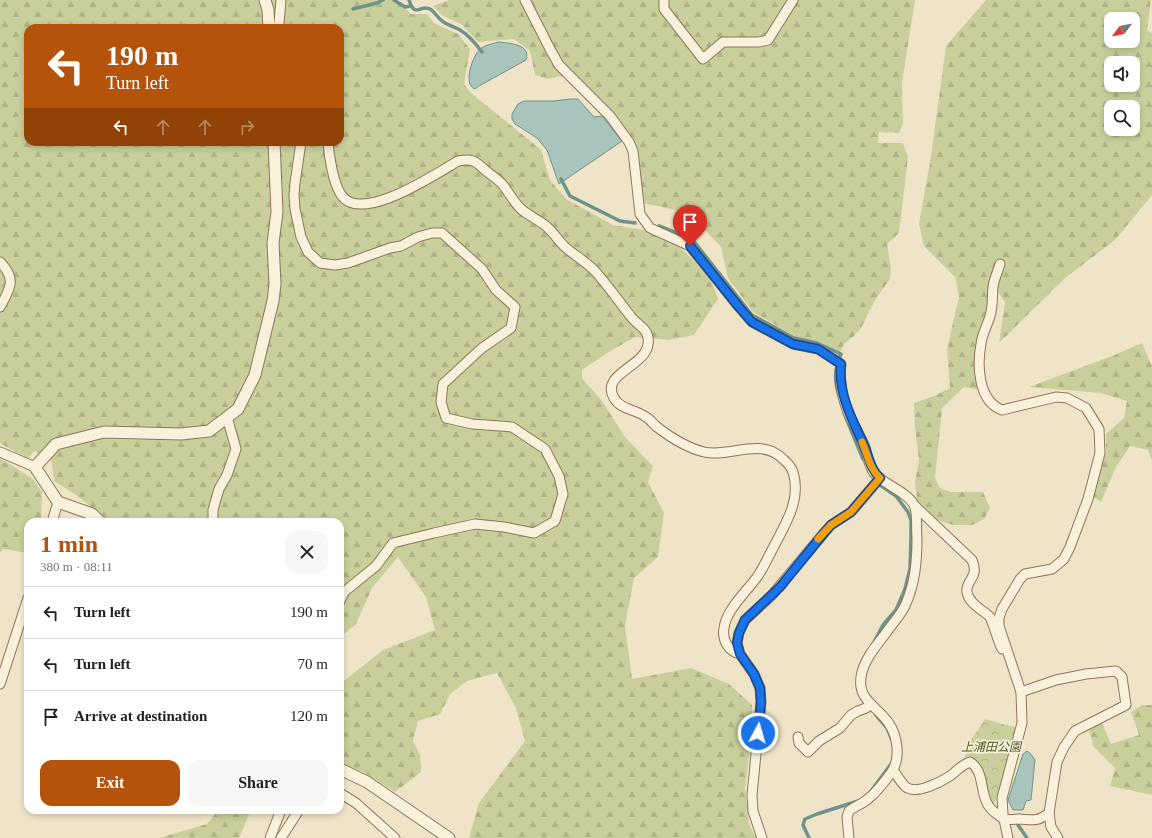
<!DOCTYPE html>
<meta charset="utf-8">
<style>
:root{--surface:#fff;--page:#f6f6f6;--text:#222;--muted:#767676;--line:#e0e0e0;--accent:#b45309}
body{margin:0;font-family:"Times New Roman","Noto Sans JP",serif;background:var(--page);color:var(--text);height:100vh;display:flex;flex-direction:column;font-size:15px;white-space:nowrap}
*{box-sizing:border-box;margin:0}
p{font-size:13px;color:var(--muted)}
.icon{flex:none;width:22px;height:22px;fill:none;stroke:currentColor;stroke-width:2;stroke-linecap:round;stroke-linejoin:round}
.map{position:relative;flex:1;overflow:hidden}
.details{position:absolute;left:24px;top:518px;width:320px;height:296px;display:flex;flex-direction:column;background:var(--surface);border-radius:12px;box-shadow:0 2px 6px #0003}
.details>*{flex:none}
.guide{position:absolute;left:24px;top:24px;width:320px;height:122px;border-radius:12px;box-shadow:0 2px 6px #0003;background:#b45309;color:#fff;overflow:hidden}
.needle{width:26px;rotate:238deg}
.controls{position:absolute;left:1104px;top:12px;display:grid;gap:8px}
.controls a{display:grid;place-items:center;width:36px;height:36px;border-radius:8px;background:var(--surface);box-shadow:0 2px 6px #0003;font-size:20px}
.pin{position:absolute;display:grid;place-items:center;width:34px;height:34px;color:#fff;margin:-41px -17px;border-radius:50% 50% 50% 0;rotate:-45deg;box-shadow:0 0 4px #0007}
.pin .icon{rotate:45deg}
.me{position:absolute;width:44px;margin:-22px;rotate:6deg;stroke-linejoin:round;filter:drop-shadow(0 0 3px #0008)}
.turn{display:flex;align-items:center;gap:14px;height:84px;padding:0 16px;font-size:18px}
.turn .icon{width:52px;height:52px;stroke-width:2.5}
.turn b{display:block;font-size:28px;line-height:34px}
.lanes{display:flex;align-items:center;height:38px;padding:0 16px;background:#0003;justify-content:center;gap:20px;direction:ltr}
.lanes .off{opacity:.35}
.round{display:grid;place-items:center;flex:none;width:42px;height:42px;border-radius:12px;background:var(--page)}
.summary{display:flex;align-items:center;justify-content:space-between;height:68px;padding:0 16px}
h1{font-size:24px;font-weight:800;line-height:30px;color:var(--accent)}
.primary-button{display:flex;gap:8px;margin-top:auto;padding:8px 16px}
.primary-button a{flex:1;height:46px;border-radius:12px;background:var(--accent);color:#fff;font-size:16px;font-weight:800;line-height:46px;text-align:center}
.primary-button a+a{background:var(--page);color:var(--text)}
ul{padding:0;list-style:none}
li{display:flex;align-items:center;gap:12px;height:52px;padding:0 16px;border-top:1px solid var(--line)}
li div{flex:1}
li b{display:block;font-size:15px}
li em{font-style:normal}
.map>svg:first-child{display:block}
.forest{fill:url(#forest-firs);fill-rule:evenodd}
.park{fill:url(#park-crowns)}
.water{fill:#a9c4bc;stroke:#6f938a}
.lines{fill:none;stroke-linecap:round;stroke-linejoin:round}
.stream{stroke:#6f938a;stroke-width:3.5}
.minor-casing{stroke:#8d765c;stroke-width:11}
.tertiary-casing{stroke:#8d765c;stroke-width:13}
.minor{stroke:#faf1dc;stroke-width:9}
.tertiary{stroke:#faf1dc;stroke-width:11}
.route-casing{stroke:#114b97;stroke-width:10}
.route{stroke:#1a73e8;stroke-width:7}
.slow{stroke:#f59e0b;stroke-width:7}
.labels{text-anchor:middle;stroke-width:3.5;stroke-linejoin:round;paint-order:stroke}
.park-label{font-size:12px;font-style:italic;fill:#4d5a26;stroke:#f7eed8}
</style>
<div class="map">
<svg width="1152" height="838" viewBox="0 0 1152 838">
<defs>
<pattern id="forest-firs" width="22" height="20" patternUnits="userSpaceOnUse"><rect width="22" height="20" fill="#c9cf9b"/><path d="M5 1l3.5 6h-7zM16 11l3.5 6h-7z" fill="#aeb285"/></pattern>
<pattern id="park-crowns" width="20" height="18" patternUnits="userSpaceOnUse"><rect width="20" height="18" fill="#c9cf9b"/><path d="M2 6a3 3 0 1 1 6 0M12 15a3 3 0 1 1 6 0" fill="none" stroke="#aeb285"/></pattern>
</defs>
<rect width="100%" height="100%" fill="#f0e4c8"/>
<g class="forest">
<path d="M 0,0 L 397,0 L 411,14 L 427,14 L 435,24 L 458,34 L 470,49 L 464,84 L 472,94 L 528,139 L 541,150 L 550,180 L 566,199 L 613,225 L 644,230 L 681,248 L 701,268 L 712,283 L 718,299 L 694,335 L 669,340 L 635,337 L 607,353 L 582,370 L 582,378 L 602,401 L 625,437 L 653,466 L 648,482 L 664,513 L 658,557 L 634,578 L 625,626 L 632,679 L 691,668 L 729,684 L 752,705 L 752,734 L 745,788 L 749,824 L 756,838 L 469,838 L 479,803 L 525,741 L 516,708 L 497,673 L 467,681 L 450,694 L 440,714 L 418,721 L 413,741 L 420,755 L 421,772 L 395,792 L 363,772 L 340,764 L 340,684 L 383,650 L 435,630 L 426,597 L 398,557 L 372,588 L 356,624 L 340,637 L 340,522 L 111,522 L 76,495 L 54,481 L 51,458 L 34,451 L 28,459 L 0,443 ZM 28,28 L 340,28 L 340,142 L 28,142 Z"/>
<path d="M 449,0 L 915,0 L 902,83 L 903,124 L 899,133 L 879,132 L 878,143 L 903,143 L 908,157 L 899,233 L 887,244 L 891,268 L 890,279 L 875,300 L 861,328 L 854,336 L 844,344 L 840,352 L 817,341 L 796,337 L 753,312 L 728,278 L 721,247 L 689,213 L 643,203 L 637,150 L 572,74 L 548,79 L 535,75 L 530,51 L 514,39 L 478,42 L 461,24 L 443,16 L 433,6 Z"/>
<path d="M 986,0 L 1151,0 L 1147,30 L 1152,33 L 1152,195 L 1115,240 L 1065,278 L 999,343 L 1005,302 L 997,291 L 979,329 L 975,356 L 977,389 L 964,387 L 942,408 L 935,478 L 940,488 L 951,492 L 983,492 L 990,508 L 984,519 L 972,525 L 953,525 L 938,520 L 917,500 L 915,482 L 919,460 L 915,427 L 914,403 L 934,396 L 950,388 L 947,349 L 959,297 L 955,277 L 924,246 L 919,224 L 931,156 L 946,46 ZM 1111,19 L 1133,19 L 1133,41 L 1111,41 ZM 1111,63 L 1133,63 L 1133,85 L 1111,85 ZM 1111,107 L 1133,107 L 1133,129 L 1111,129 Z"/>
<path d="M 1142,343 L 1152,366 L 1152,461 L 1148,450 L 1130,446 L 1116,467 L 1101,502 L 1092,496 L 1106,452 L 1106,434 L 1124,418 L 1127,401 L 1101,393 L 1029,387 L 1112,356 Z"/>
<path d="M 0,458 L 33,479 L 42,492 L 41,522 L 28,522 L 28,553 L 3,549 L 0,553 Z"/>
<path d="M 1142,705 L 1152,705 L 1152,795 L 1110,786 L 1115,768 L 1094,747 L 1089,731 L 1094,727 L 1102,723 L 1111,744 L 1139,735 L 1131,712 Z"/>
<path d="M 219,810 L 251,810 L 239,838 L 159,838 L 207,824 Z"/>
</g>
<path class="park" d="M 985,719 L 1017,728 L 1001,787 L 993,806 L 991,804 L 973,760 L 969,756 L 964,759 L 971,740 Z"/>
<g class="water">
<path d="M 498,42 C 508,43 532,44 526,60 L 479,86 L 475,89 C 462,84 473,56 480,49 C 485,45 492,44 498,42 Z"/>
<path d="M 570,99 L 578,99 L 594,117 L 602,116 L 622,141 L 559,184 L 547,150 L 537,138 L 515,124 L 512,119 L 512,114 L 518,104 L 524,101 L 554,101 Z"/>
<path d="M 1027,751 L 1030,753 L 1035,760 L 1031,800 L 1026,801 L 1023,810 L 1013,810 L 1008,800 L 1023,754 Z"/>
</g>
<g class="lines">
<g class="stream">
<path d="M 394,0 L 405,7 L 411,6"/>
<path d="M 409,0 C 415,19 420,4 430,9 C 435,12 437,17 441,20 C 446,25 454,26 460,30 C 469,35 476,44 482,52"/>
<path d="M 353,9 L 377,3 L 383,0"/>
<path d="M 561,179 L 570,196 L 620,221 L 635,223"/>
<path d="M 659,226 L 692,239 L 752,315 L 794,338 L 817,343 L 841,354 C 834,371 834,379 839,396"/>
<path d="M 844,413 L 863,459"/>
<path d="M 873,644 L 883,625 L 896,610 L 905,589 L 910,569 L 911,536 L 911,520 L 908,512 L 896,496 L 877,483"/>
<path d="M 876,715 L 887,728 L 892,740"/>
<path d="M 871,791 L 891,764"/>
<path d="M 1018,825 L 1027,838"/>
<path d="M 809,838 L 803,825 L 805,819 L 817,814 L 858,801"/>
</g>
<defs>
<g id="minor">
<path d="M 525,0 L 550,49 L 559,65 L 610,116 L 629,142 L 633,151 L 640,214 L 650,228 L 690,246 L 739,307 L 752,322 L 793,344 L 818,349 L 841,364 C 839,380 842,397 848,412 C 853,424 860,435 865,447 C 867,456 869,465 874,473 C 883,484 908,492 914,505 C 918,512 916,530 917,538 C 917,562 915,584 905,606 C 900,616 892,624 886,633 C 877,645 866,657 862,672 C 855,699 875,704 888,722 C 898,736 901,759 891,773 C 885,781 877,792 869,798 C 863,804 855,806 849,811 L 847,817 L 849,838"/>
<path d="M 664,0 L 664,9 L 703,59 L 723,42 L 759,42 L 768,40 L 793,0"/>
<path d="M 277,28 L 279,23 L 281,0"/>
<path d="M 301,142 L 295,183 L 294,195 L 295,209 L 301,237 L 308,252 L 320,263 L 335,265 L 348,263 L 390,248 L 401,246 L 418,237 L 432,233 L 442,233 L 482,269 L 496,290 L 515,307 L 511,328 L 482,348 L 443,384 L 441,402 L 446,418 L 472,424 L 512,427 L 545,449 L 559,476 L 563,494 L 555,521 L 534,533 L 504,527 L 475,524 L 434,533 L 393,543 L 376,566 L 344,592 L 340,601"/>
<path d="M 328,142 C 329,156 333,181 340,193 C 358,227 437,173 458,161 C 464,160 468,159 473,161 C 478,163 482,167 485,170 C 491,175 498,179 503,185 C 509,193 514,202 521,209 C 529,216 539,220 546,226 C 553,232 558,240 564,246 C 574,255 585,261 594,270 C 608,285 619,302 632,318 C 636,323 645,328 647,334 C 658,366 598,370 614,398 C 621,410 635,409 646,417 C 650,419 653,424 657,427 C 670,437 688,448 704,452 C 730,458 762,436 784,460 C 788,463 791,467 793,472 C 802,501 784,526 772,550 C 767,559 763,569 757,577 C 747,591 726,610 724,628 C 722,640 728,651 740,654"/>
<path d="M 0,262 C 17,279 10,289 0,307"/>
<path d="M 1000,264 C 998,271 994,279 993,287 C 992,295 993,304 991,312 C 989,323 982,333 981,344 C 977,365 978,401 1002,410 L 1056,397 L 1067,398 L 1086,408 L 1099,429 L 1100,453 L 1088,499 L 1070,547 L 1064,559 L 1052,569 L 1025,574 L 1020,579 L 1002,609 L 999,618 L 999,626 L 1021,692"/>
<path d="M 0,452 L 35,467"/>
<path d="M 914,505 L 972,560 C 980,578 965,580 967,592 C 969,604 983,610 990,617 C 992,620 999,644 1002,649"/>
<path d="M 52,522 L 58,502"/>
<path d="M 213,522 L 213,510 L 219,489 L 227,475 L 236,449 L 227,417"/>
<path d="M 0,684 L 28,598"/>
<path d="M 798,737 L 799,743 L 808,752 L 819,741 L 840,728 L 851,715 L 858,711 L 866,708 L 870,704"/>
<path d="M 893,770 C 897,775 901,783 906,787 C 916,795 941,782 950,776 C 957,771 961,765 970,762 C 988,773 976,801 997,814 C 999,816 1002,818 1005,819 C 1009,820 1015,819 1020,819 C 1034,820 1037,822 1049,813 L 1057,762 L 1064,747 L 1075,731 L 1126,705 L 1122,677 L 1116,671 L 1086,674 L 1056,680 L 1021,692 L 1022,723 L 1002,798 L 1003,815 L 1008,838"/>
<path d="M 340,793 L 356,803 L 395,838"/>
<path d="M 1049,813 L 1051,827 L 1058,838"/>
<path d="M 270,838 L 281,810"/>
<path d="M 281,838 L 299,810"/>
<path d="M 762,838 L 753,811 L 752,795 L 761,702 L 760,688 L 754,674 L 740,654 L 737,643 L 739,633 L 745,620 L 772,595 L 824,533 L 831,525 L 851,512 L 880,478"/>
</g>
<g id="tertiary">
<path d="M 265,0 L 268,10 L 269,28"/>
<path d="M 100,522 L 92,514 L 58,502 L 35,467 L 56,444 L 104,432 L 181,434 L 209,431 L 238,409 L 255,375 L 273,301 L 275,284 L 273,243 L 277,212 L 274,142"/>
<path d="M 340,769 L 367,782 L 449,838"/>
</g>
</defs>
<use href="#minor" class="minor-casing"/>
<use href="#tertiary" class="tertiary-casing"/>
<use href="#minor" class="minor"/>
<use href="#tertiary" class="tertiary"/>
</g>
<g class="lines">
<defs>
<path id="route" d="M 690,246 L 739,307 L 752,322 L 793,344 L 818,349 L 841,364 C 838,394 852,419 864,445 C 869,457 870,468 880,478 L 851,512 L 831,525 L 824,533 L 780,587 L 745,620 L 739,633 L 737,643 L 740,654 L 754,674 L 760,688 L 761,702 L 758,733"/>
</defs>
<use href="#route" class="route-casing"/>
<use href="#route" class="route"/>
<path class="slow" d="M 818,539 L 831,525 L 851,512 L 880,478 C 869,468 868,455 862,442"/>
</g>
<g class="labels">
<g class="park-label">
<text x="991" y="751">上浦田公園</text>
</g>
</g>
</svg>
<div class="controls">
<a><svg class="needle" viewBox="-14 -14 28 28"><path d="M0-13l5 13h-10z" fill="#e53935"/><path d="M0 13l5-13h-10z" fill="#767676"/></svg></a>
<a><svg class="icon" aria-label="sound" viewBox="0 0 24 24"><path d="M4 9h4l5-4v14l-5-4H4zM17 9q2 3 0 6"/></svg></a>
<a><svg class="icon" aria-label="search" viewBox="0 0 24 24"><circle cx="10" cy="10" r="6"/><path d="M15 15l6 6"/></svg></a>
</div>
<div class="pin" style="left:690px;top:246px;background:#d93025"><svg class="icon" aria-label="arrive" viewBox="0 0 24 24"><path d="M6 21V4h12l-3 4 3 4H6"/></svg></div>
<svg class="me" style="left:758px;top:733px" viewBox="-20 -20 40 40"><circle r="17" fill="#1a73e8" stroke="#fff" stroke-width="3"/><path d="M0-11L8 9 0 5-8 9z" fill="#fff"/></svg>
<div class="guide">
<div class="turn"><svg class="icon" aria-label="left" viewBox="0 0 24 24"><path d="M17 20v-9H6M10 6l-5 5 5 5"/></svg><div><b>190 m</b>Turn left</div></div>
<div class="lanes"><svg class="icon" aria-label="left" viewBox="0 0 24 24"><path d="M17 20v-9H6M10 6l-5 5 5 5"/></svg><svg class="icon off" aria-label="ahead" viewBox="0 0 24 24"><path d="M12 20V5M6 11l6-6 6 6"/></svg><svg class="icon off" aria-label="ahead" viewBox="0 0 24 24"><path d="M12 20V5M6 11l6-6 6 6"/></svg><svg class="icon off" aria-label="right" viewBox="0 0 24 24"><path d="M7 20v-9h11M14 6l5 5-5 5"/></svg></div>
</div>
<section class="details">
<div class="summary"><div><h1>1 min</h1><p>380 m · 08:11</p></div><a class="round"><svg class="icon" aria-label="close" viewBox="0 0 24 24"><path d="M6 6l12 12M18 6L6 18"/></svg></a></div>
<ul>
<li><svg class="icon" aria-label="left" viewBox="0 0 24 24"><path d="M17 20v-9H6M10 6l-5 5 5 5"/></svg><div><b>Turn left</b></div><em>190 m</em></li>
<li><svg class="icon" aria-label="left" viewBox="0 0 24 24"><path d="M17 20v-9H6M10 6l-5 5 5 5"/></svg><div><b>Turn left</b></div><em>70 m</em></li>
<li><svg class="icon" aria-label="arrive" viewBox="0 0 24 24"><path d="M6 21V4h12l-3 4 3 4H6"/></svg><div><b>Arrive at destination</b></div><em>120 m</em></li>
</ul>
<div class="primary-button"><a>Exit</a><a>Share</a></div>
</section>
</div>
